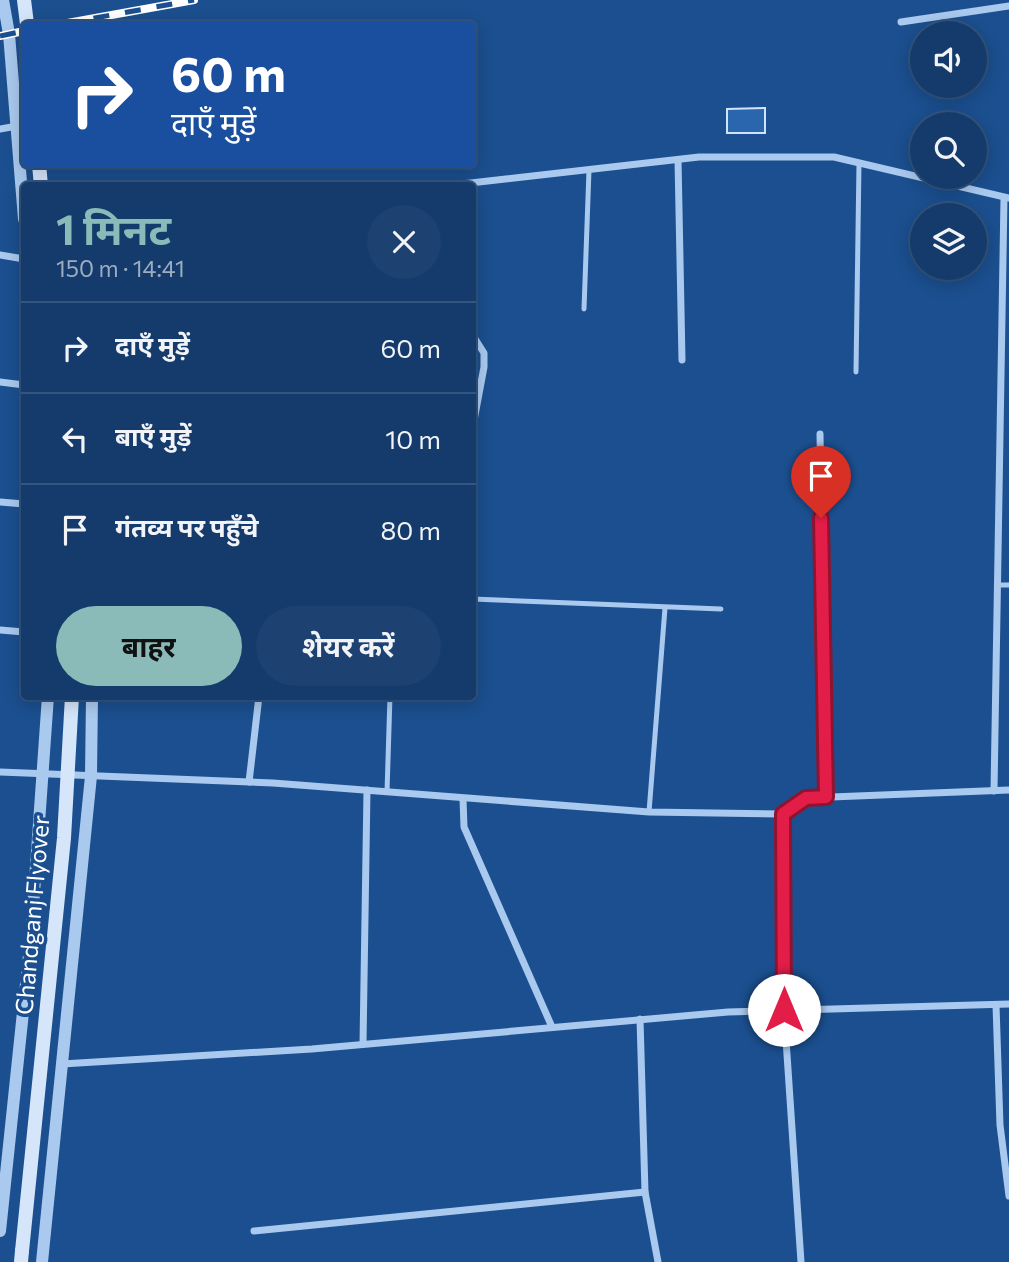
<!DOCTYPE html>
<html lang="hi">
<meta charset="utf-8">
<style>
:root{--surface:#143b6b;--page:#1d4271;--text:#f1f3f6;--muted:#9dadc1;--line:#33557e;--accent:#8bbbb9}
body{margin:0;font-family:Commissioner,"Noto Sans Devanagari",sans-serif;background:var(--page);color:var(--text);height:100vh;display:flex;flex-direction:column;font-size:26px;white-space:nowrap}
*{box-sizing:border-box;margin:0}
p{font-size:23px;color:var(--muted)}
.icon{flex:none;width:38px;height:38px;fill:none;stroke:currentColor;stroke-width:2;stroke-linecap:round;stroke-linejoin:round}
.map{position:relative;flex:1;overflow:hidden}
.panel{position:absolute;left:21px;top:182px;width:455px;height:518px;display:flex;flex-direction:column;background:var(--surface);border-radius:7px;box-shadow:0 4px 18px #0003,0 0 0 2px var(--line)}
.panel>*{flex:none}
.hud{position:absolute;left:21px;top:21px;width:455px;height:147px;border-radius:7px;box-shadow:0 4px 18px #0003,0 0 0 2px var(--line);background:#1a4fa0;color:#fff;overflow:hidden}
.buttons{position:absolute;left:910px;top:21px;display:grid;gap:14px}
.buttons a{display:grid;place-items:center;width:77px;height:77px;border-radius:50%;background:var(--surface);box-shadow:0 4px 18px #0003,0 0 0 2px var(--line);font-size:35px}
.pin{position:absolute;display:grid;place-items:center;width:60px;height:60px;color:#fff;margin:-72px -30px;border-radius:50% 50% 50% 0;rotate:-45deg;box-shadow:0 0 7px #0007}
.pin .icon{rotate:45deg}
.me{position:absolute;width:77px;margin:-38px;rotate:0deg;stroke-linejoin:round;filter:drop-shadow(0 0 5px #0008)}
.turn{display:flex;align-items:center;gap:24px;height:147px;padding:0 35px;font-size:32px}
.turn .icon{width:91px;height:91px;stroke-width:2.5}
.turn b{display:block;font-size:49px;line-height:60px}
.round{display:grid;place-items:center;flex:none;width:74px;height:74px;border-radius:37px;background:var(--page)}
.summary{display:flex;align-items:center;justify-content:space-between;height:119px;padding:0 35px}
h1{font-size:42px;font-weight:700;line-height:52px;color:var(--accent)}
.action{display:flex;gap:14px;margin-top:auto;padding:14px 35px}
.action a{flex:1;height:80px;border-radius:42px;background:var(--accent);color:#111;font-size:28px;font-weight:700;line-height:80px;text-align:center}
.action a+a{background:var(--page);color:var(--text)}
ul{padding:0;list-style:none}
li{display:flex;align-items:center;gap:21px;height:91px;padding:0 35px;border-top:2px solid var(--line)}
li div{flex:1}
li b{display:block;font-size:26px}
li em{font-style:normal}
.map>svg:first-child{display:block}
.building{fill:#2a66ad;stroke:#cfe3fa;stroke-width:2}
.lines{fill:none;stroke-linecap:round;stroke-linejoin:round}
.service{stroke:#a9c9ee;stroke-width:5}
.minor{stroke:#a9c9ee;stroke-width:7}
.tertiary{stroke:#a9c9ee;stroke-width:12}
.secondary{stroke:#d6e6fa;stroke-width:14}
.rail-casing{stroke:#fff;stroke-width:8}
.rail{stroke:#1b4f8f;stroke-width:5;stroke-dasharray:16;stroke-linecap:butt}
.secondary-bridge{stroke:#d6e6fa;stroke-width:14}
.route-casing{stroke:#92132f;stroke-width:18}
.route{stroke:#e11d48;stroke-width:12}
.labels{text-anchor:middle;stroke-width:7;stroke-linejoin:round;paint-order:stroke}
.street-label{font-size:24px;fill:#fff;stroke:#1b4f8f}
</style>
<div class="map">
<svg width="1009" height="1262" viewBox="0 0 1009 1262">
<rect width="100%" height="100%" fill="#1b4f8f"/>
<path class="building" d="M 765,108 L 765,133 L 727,133 L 727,109 Z"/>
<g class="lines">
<g class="service">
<path d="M 584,309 L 589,170"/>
<path d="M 856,372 L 859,163"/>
<path d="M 997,585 L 1009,585"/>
<path d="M 472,599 L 721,609"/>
<path d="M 387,792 L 390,696"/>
<path d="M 649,812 L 665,608"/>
</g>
<g class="minor">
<path d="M 901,22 L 1009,6"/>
<path d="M 0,129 L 17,126"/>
<path d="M 678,160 L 682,360"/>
<path d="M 444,186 L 699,157 L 834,157 L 1009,198"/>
<path d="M 0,255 L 24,259"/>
<path d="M 472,334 L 484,353 L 484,367 L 472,431"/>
<path d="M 0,382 L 24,385"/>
<path d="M 820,434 L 826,797"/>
<path d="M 0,502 L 24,504"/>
<path d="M 0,630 L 24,632"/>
<path d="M 0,772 L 273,783 L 649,812 L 783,814 L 806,798 L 1009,790"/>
<path d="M 249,782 L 259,696"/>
<path d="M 994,791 L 1004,198"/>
<path d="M 463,799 L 464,827 L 552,1027"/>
<path d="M 783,814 L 784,1010 L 801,1262"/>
<path d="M 996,1005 L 1000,1125 L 1009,1196"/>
<path d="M 640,1019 L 645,1192 L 658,1262"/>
<path d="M 363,1044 L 367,790"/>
<path d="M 62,1064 L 312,1049 L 728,1012 L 1009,1004"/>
<path d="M 254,1231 L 645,1192"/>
</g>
<g class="tertiary">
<path d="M 3,0 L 9,34 L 24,219"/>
<path d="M 0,1231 L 31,936 L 48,696"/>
<path d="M 42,1262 L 91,776 L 92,696"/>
</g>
<g class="secondary">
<path d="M 24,0 L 27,24"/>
<path d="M 39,164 L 41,186"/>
<path d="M 21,1262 L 22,1251"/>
</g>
<defs>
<g id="rail">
<path d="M 62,24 L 194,0"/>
<path d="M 0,36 L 24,31"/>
</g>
</defs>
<use href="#rail" class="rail-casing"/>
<use href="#rail" class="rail"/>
<path class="secondary-bridge" d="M 22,1251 L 64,838 L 72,696"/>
</g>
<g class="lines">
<defs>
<path id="route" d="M 784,1010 L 783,814 L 806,798 L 826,797 L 821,518"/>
</defs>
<use href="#route" class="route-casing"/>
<use href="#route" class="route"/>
</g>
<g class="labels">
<g class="street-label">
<text transform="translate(33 915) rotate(-85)" y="8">Chandganj Flyover</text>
</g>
</g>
</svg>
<div class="buttons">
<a><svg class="icon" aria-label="sound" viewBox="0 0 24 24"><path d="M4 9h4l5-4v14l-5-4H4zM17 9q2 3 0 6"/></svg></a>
<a><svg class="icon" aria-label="search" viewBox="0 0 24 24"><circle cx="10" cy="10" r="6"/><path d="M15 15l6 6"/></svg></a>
<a><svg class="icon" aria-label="layers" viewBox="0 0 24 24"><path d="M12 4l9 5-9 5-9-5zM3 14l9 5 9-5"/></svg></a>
</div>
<div class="pin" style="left:821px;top:518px;background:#d93025"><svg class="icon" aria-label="arrive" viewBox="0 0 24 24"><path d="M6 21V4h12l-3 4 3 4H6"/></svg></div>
<svg class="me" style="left:784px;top:1010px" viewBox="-20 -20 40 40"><circle r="19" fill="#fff"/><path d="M0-13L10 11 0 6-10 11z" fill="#e11d48"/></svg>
<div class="hud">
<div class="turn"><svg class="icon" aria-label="right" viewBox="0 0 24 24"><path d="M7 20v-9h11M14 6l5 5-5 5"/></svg><div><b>60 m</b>दाएँ मुड़ें</div></div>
</div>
<section class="panel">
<div class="summary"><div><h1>1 मिनट</h1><p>150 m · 14:41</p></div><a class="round"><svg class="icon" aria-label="close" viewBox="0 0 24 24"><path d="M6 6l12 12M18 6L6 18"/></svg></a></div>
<ul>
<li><svg class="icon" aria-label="right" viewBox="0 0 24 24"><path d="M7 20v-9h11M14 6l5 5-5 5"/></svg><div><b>दाएँ मुड़ें</b></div><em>60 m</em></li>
<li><svg class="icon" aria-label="left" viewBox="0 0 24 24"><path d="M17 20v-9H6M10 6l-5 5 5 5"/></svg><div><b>बाएँ मुड़ें</b></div><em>10 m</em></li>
<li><svg class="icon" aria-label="arrive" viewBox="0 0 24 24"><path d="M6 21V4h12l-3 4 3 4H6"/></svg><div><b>गंतव्य पर पहुँचे</b></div><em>80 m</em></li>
</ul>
<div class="action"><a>बाहर</a><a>शेयर करें</a></div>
</section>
</div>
